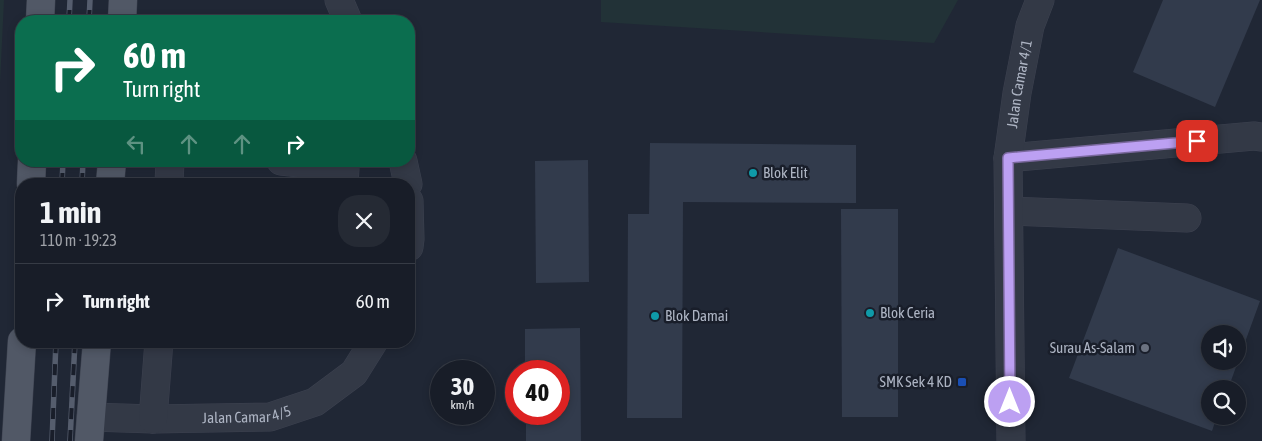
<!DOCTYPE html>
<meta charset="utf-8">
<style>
:root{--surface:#181d28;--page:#252a34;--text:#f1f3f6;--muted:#9fa2a8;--line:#363b45}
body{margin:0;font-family:"Asap Condensed",sans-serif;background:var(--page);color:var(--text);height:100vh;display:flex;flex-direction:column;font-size:19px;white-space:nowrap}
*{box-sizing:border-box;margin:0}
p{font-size:16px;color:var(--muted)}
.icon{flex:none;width:28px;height:28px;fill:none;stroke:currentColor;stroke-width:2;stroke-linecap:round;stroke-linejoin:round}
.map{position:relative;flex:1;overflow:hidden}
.side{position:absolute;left:15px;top:178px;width:400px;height:170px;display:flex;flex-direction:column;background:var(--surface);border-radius:20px;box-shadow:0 2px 8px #0003,0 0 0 1px var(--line)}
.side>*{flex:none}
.hud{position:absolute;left:15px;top:15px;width:400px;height:152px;border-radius:20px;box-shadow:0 2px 8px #0003,0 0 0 1px var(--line);background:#0b6e4f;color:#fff;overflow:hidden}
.buttons{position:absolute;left:1201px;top:325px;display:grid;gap:10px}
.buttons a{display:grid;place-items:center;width:45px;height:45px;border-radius:50%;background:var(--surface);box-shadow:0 2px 8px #0003,0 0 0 1px var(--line);font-size:25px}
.speed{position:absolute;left:430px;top:360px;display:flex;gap:10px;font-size:25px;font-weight:700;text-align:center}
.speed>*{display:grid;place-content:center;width:65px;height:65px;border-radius:50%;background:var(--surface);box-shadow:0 2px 8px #0003,0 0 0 1px var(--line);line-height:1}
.speed small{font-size:12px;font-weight:400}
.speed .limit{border:8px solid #d22;background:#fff;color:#111}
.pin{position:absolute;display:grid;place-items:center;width:42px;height:42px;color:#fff;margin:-21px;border-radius:10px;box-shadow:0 2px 8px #0006}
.me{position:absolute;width:55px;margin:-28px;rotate:0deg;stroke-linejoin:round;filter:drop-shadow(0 0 4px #0008)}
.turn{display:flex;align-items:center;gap:18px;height:105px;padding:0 25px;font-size:22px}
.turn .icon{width:65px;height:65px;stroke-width:2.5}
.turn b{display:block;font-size:35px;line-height:42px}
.lanes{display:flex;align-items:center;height:48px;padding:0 25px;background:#0003;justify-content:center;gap:25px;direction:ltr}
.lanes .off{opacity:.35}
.round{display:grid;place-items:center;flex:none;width:52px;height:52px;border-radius:20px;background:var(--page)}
.head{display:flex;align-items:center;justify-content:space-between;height:85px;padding:0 25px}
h1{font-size:30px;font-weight:700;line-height:38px}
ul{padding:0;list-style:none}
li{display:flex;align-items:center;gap:15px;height:75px;padding:0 25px;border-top:1px solid var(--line)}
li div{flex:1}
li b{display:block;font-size:19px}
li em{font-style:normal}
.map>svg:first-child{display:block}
.green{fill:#223237}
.building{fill:#323b4c;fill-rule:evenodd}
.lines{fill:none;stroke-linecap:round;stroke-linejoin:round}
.minor-casing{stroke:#3d4250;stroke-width:29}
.major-casing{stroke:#3d4250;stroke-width:29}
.minor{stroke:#333946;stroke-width:28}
.major{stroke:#515866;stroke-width:28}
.rail-casing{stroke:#555d6d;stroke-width:5.5}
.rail{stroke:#191e2a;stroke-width:4;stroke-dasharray:11;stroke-linecap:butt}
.route-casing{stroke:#7a689d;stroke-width:12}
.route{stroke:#bca0f2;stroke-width:9}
.culture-dot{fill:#0f9aa8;stroke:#191e2a;stroke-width:2}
.worship-dot{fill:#6b7280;stroke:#191e2a;stroke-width:2}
.transit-dot{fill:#1a4fb4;stroke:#191e2a;stroke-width:2}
.labels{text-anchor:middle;stroke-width:5;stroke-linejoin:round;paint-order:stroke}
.street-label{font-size:15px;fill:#adb4c3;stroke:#191e2a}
.poi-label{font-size:15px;fill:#adb4c3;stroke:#191e2a;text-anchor:start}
</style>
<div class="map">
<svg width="1262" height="441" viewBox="0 0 1262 441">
<rect width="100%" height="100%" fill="#202735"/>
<g class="green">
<path d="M 0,0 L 4,0 L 0,83 Z"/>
<path d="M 601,0 L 958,0 L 934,43 L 601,22 Z"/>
</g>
<g class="building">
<path d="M 1163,0 L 1260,0 L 1215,107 L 1133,72 Z"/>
<path d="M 650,143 L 856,145 L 856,203 L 683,202 L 682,418 L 627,418 L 628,214 L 649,214 Z"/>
<path d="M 588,160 L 589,282 L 536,283 L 535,161 Z"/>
<path d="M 841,209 L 898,209 L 898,417 L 842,417 Z"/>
<path d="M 1118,248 L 1260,301 L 1228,389 L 1210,389 L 1210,416 L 1217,416 L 1212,431 L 1069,378 ZM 1210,334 L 1238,334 L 1238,361 L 1210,361 Z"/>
<path d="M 580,328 L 581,441 L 526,441 L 526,414 L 559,414 L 559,371 L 525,371 L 525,329 Z"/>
</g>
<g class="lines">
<defs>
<g id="minor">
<path d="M 339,0 L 348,21"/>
<path d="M 1008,158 L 1254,136 L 1262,137"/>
<path d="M 281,161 L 345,168 L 344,184"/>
<path d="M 403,161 L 408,184"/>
<path d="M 169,184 L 170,161"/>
<path d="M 409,201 L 410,239 L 409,247"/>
<path d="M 1009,211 L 1187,218"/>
<path id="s1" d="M 91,417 L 153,419 L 270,417 L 315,402 L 354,373 L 374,341"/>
<path d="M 153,419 L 159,341"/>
<path id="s2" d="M 1011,441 L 1008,158 L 1017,93 L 1030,26 L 1040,0"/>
</g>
<g id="major">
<path d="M 40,21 L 41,0"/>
<path d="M 122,21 L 123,0"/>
<path d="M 31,184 L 32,161"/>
<path d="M 110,184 L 112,161"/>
<path d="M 16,441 L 22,341"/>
<path d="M 89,441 L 97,341"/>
</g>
</defs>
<use href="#minor" class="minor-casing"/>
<use href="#major" class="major-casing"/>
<use href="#minor" class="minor"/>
<use href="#major" class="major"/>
<defs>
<g id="rail">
<path d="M 69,21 L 70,0"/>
<path d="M 89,21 L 90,0"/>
<path d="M 62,184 L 63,161"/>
<path d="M 82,184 L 83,161"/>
<path d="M 52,441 L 56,341"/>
<path d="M 70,441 L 75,341"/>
</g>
</defs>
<use href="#rail" class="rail-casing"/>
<use href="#rail" class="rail"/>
</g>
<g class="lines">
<defs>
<path id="route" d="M 1010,402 L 1008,158 L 1197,141"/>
</defs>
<use href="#route" class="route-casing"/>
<use href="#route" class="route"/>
</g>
<g class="culture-dot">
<circle cx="753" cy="173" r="5"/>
<circle cx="870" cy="313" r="5"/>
<circle cx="655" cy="316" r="5"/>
</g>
<circle class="worship-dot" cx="1145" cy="348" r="5"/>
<rect class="transit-dot" x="957" y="377" width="10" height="10" rx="2.5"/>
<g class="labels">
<g class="street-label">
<text dy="5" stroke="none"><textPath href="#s2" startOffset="358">Jalan Camar 4/1</textPath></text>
<text dy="5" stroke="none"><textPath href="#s1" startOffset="156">Jalan Camar 4/5</textPath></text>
</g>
<g class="poi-label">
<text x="763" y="178">Blok Elit</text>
<text x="880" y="318">Blok Ceria</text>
<text x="665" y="321">Blok Damai</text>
<text x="1135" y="353" text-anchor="end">Surau As-Salam</text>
<text x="952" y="387" text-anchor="end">SMK Sek 4 KD</text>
</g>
</g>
</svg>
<div class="buttons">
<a><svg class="icon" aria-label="sound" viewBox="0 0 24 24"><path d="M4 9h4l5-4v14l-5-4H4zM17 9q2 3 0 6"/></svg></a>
<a><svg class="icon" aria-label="search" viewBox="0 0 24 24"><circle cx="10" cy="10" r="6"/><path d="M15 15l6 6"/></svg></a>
</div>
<div class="speed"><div>30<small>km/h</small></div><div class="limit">40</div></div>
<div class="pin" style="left:1197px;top:141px;background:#d93025"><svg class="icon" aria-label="arrive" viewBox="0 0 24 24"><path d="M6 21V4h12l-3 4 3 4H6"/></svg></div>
<svg class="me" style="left:1010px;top:402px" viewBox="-20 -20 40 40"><circle r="17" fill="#bca0f2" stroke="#fff" stroke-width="3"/><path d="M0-11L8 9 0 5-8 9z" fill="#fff"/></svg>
<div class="hud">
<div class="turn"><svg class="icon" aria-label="right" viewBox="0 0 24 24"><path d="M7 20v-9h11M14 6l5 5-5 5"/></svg><div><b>60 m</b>Turn right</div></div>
<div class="lanes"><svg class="icon off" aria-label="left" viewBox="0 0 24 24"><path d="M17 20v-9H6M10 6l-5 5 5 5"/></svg><svg class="icon off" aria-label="ahead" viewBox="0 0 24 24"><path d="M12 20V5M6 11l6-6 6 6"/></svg><svg class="icon off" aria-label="ahead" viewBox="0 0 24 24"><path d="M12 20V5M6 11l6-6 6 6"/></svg><svg class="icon" aria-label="right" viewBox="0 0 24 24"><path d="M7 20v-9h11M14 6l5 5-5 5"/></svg></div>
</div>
<section class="side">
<div class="head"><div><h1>1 min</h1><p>110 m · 19:23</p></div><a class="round"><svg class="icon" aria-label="close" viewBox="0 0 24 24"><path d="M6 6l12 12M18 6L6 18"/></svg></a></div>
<ul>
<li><svg class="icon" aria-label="right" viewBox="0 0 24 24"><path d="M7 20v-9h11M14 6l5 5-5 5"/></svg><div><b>Turn right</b></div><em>60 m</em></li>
</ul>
</section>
</div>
